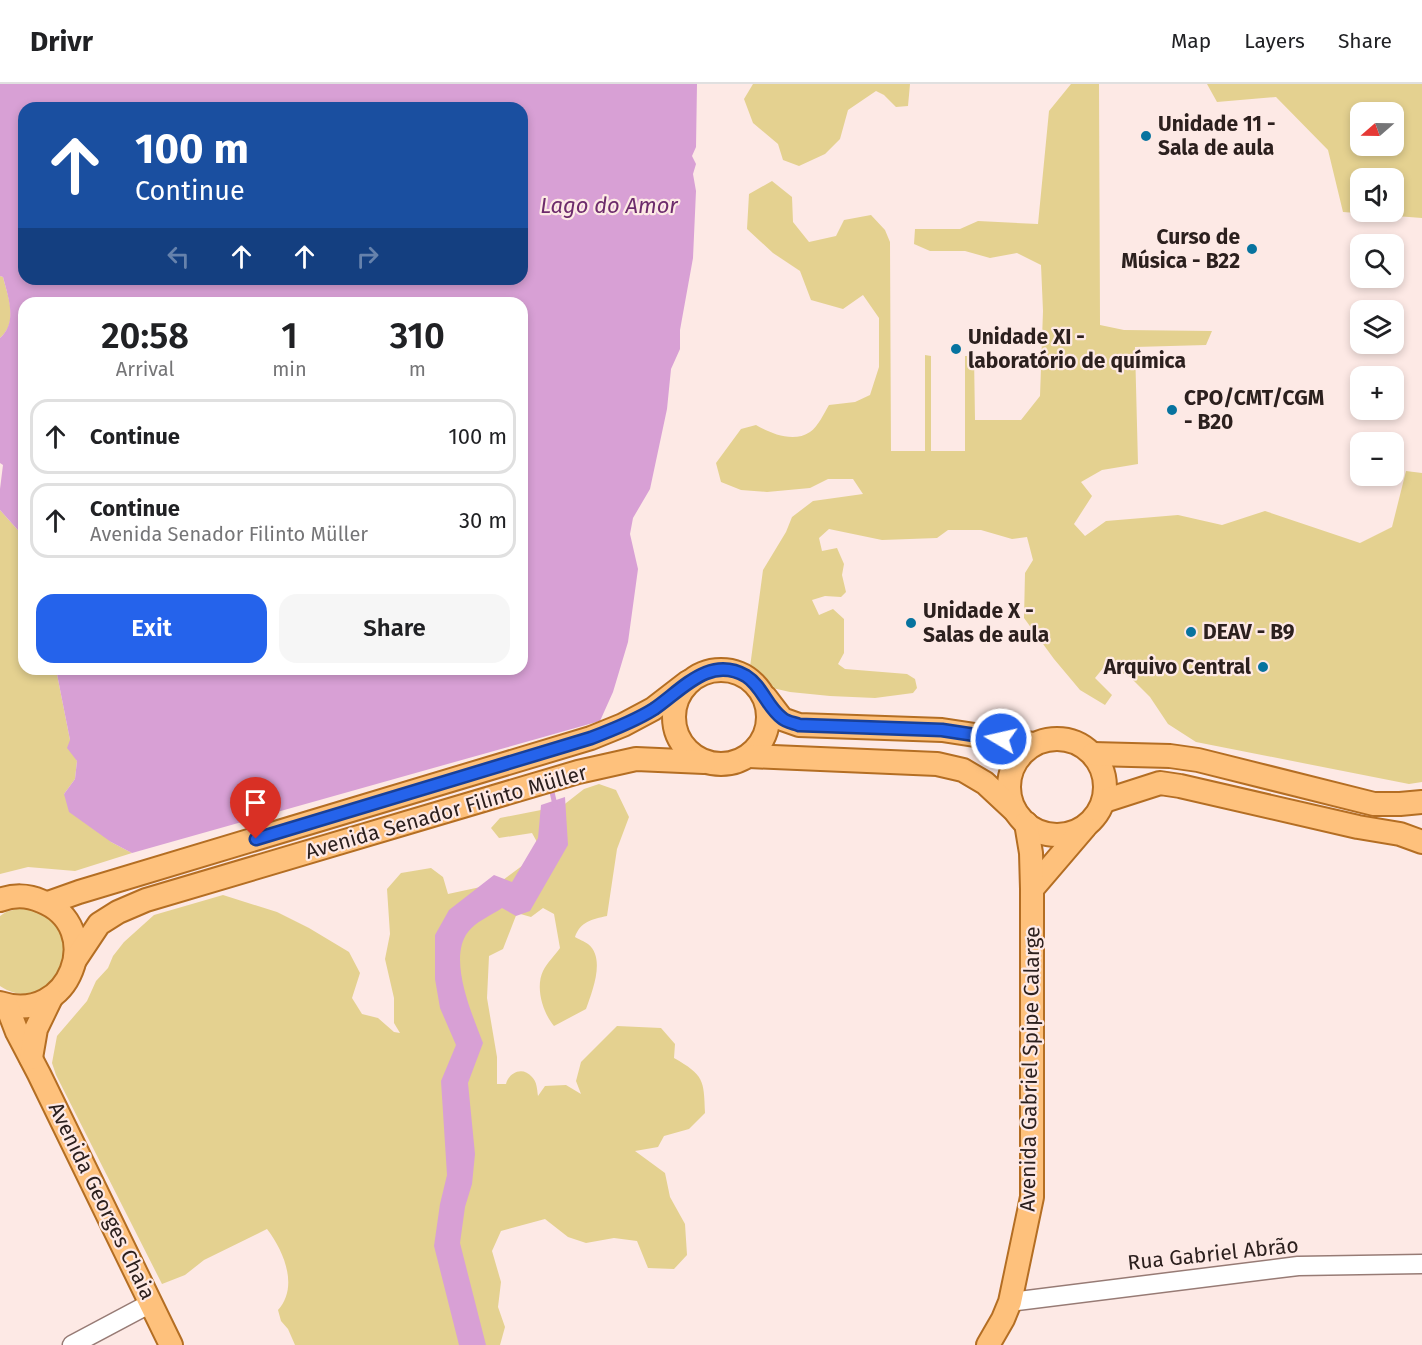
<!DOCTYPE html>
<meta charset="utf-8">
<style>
:root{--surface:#fff;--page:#f6f6f6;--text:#202124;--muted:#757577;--line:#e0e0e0;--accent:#2563eb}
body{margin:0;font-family:"Fira Sans",sans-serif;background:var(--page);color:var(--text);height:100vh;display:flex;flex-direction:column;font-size:22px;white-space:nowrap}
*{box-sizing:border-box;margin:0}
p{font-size:20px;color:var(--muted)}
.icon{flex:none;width:33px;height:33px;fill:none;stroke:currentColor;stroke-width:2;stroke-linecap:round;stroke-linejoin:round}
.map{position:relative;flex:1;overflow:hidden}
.panel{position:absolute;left:18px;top:213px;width:510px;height:378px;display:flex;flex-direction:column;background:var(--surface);border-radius:18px;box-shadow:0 3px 9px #0003}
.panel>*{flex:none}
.banner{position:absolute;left:18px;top:18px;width:510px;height:183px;border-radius:18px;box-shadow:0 3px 9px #0003;background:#1a4fa0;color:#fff;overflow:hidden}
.needle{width:39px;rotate:250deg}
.fabs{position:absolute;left:1350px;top:18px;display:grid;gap:12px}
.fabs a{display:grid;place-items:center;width:54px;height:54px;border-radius:12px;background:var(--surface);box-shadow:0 3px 9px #0003;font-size:30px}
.pin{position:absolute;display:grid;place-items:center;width:51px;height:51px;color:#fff;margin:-62px -26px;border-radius:50% 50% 50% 0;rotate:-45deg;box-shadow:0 0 6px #0007}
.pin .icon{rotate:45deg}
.me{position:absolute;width:66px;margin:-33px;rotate:279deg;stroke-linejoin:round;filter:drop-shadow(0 0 4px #0008)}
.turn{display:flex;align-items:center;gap:21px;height:126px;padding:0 18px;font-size:27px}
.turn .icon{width:78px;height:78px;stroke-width:2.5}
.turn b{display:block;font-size:42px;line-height:51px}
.lanes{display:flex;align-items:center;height:57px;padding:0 18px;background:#0003;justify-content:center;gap:30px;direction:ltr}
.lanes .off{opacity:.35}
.eta{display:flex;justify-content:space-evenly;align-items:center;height:102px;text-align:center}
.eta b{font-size:36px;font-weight:600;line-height:42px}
.action{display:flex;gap:12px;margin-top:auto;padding:12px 18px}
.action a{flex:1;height:69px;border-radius:18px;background:var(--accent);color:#fff;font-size:24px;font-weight:600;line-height:69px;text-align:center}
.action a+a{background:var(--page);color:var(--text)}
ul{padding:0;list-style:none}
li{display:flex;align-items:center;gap:18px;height:75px;margin:0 12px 9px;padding:0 6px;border:3px solid var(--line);border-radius:18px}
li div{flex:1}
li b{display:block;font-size:22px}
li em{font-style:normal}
header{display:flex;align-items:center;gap:36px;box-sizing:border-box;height:84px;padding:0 30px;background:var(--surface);border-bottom:2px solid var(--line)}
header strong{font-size:28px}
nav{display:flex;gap:33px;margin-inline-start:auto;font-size:21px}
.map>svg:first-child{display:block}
.green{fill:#e4d190;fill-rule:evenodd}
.water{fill:#d8a0d5;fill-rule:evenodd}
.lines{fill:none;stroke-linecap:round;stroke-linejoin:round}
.stream{stroke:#d8a0d5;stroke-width:5}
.minor-casing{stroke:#977b75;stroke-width:21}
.major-casing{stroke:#b46e23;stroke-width:26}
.minor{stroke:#fff;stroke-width:18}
.major{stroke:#fec17c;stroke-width:22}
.route-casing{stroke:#184099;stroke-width:15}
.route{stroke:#2563eb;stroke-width:10}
.poi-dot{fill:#07739f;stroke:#fde9e5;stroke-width:2}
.labels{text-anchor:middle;stroke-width:4.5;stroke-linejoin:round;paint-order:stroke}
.poi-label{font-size:21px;font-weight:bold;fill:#2c201e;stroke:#fde9e5;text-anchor:start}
.street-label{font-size:21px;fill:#2c201e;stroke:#fde9e5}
.water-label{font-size:22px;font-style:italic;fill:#6d2b6c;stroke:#fde9e5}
</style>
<header>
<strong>Drivr</strong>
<nav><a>Map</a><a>Layers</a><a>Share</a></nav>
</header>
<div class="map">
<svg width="1422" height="1261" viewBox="0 0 1422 1261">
<rect width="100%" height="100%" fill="#fde9e5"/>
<g class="green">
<path d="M 753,0 L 910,0 L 908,22 L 896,23 L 884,11 L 876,7 L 848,26 L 840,55 L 825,70 L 799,82 L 783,76 L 778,60 L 753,39 L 744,15 Z"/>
<path d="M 1071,0 L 1099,0 L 1100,241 L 1124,246 L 1212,247 L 1206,261 L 1135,263 L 1138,380 L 1102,386 L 1081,398 L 1092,412 L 1074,440 L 1085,452 L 1106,437 L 1178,431 L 1222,441 L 1265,427 L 1360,459 L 1392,443 L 1406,387 L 1422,389 L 1422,698 L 1409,700 L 1196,658 L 1168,640 L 1150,613 L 1128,591 L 1104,583 L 1095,594 L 1112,611 L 1105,621 L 1080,606 L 1054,575 L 1024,534 L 1025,489 L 1033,476 L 1027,453 L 1012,455 L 981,446 L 948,446 L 937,454 L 882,456 L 829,445 L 819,454 L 822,467 L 837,464 L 844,480 L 842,491 L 846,508 L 841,513 L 825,512 L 812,516 L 819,531 L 833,525 L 844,535 L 844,569 L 838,580 L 845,585 L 907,590 L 915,595 L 917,604 L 913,609 L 875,614 L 830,612 L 790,608 L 768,603 L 750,583 L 763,486 L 786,448 L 792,433 L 813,417 L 863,410 L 853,395 L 828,395 L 810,404 L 767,408 L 741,406 L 721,398 L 716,379 L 741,345 L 756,341 C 771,350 794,359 810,348 C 818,343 824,329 829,321 L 855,318 L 870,311 L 879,283 L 879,234 L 863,211 L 843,225 L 811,216 L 800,187 L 773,169 L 747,145 L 749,110 L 772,97 L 792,113 L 793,138 L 809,158 L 836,152 L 844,136 L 871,131 L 885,146 L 890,158 L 891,367 L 925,367 L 925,271 L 931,272 L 931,367 L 965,367 L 965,272 L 974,272 L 975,336 L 1021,336 L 1040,312 L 1043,227 L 1041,181 L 1017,169 L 990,174 L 965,167 L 930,167 L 914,160 L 915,145 L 960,145 L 978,137 L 1038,140 L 1049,27 Z"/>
<path d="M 1207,0 L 1422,0 L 1422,134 L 1343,128 L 1328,66 L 1276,13 L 1217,18 ZM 1394,28 L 1394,62 L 1360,62 L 1360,28 ZM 1394,94 L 1394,128 L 1360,128 L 1360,94 Z"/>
<path d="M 0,192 L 3,193 C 8,213 19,238 0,254 Z"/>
<path d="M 0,426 L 24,453 L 24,585 L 56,585 L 70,656 L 77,677 L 75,695 L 64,710 L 111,758 L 132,769 L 75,787 L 28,783 L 0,790 Z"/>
<path d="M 599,700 L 616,706 L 629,733 L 617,765 L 607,832 C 592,835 580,838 575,853 C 578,855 584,857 588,860 C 606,874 592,908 586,925 L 554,942 C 543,929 535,904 543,887 C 547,879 555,871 560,864 L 554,830 L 543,824 L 531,833 L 517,829 L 503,865 L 489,872 L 487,914 L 497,973 L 497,1000 L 506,1000 C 509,988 523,982 532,993 C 537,998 537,1005 538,1012 L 545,1002 L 566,1001 L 581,1010 L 576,997 L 581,978 L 617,942 L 661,944 L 675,960 L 674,974 C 704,991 704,996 705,1029 L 689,1045 L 664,1052 L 658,1063 L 635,1067 L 665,1089 L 670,1113 L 685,1140 L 687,1171 L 674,1185 L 648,1184 L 637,1157 L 614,1154 L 586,1159 L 568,1153 L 545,1135 L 501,1147 L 492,1167 L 501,1198 L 498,1223 L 505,1243 L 500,1261 L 295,1261 L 288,1245 L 281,1237 L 278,1226 C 299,1203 284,1167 267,1145 L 204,1176 L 185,1191 L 162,1200 L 56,991 L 52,979 L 57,952 L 87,917 L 96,897 L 108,884 L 113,872 L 124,858 L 154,831 L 223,811 L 277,828 L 309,844 L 349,868 L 360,889 L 352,914 L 362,930 L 378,934 L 394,948 L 400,949 L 394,939 L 394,914 L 385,875 L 390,850 L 387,805 L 401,789 L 431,784 L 443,793 L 448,810 L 499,799 L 534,773 L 537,758 L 532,749 L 499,754 L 491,744 L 500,734 L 541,726 L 552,730 L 584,705 Z"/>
<path d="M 20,824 C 102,832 58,940 0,902 L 0,832 L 6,828 Z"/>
</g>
<g class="water">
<path d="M 0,0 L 697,0 L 696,63 L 692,72 L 696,80 L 693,90 L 696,107 L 693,174 L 680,246 L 680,265 L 671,285 L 667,325 L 650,405 L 633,434 L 630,450 L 638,485 L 628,558 L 613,608 L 600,637 L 132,769 L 111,758 L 69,728 L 64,710 L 75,695 L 77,677 L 67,664 L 70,656 L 56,585 L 522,585 L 522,219 L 24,219 L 24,453 L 0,426 L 0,405 L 3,381 L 0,379 L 0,254 C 18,238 8,213 3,193 L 0,192 ZM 24,24 L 522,24 L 522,195 L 24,195 Z"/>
<path d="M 565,713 L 568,761 L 530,827 L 516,832 L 502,824 C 492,831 475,838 468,848 C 447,875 473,932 483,959 L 468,999 L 475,1070 L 472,1100 L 465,1123 L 460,1159 L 486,1261 L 459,1261 L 434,1162 L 440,1120 L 447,1091 L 441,997 L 456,961 L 440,924 L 435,895 L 435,851 L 449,826 L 494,791 L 512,798 L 538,754 L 541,721 Z"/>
</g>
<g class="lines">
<path class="stream" d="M 552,708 L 555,721"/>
<defs>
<g id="minor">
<path d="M 1010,1218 L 1298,1182 L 1422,1180"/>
<path d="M 72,1261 L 151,1219"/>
</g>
<g id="major">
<circle cx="721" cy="633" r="47"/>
<path d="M 766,614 L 782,635 L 799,641 L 942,646 L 1034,660"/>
<circle cx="1057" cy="703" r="48"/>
<path d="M 1093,670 L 1170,672 L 1198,676 L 1374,720 L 1400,720 L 1422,718"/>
<path d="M 749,672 L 937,680 L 963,686 L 985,699 L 1015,727"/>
<path d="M 1104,717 L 1160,699 L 1180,702 L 1358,743 L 1400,750 L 1422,758"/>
<path d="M 1032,805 L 1085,743"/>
<path d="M 0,816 C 13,811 28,811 41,817 C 107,843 70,942 0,919"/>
<path d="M 48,819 L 79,808 L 591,654 L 623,641 L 653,625 L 688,598"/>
<path d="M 75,876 L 99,840 L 118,828 L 146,816 L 578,688 L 636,675 L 704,678"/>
<path d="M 7,922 L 17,948 L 39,990 L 171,1261"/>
<path d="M 31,974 L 36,945 L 51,914"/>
<path d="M 988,1261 L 1003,1235 L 1010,1218 L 1032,1113 L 1032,805 L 1031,769 L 1026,739"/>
</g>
</defs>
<use href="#minor" class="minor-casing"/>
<use href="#major" class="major-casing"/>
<use href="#minor" class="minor"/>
<use href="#major" class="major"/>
</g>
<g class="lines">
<defs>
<path id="route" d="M 256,755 L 591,654 C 612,646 635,637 654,625 C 682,606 709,571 746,592 C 762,602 767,623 782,634 C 786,638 794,639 799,641 L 942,646 L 1001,655"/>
</defs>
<use href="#route" class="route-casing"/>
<use href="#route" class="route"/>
</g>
<g class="poi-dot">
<circle cx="1146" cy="52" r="6"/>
<circle cx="1252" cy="165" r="6"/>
<circle cx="956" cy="265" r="6"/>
<circle cx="1172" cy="326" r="6"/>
<circle cx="911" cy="539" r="6"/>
<circle cx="1191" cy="548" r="6"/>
<circle cx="1263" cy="583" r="6"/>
</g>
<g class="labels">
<g class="poi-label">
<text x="1158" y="47">Unidade 11 -<tspan x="1158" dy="24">Sala de aula</tspan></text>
<text x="1240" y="160" text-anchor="end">Curso de<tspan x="1240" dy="24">Música - B22</tspan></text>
<text x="968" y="260">Unidade XI -<tspan x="968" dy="24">laboratório de química</tspan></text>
<text x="1184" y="321">CPO/CMT/CGM<tspan x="1184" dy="24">- B20</tspan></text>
<text x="923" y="534">Unidade X -<tspan x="923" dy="24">Salas de aula</tspan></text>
<text x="1203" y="555">DEAV - B9</text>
<text x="1251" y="590" text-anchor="end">Arquivo Central</text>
</g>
<g class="street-label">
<text transform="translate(446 728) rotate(-16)" y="7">Avenida Senador Filinto Müller</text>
<text transform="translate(1030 985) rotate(-89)" y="7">Avenida Gabriel Spipe Calarge</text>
<text transform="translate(102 1117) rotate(64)" y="7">Avenida Georges Chaia</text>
<text transform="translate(1213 1170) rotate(-6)" y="7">Rua Gabriel Abrão</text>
</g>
<g class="water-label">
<text x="609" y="129">Lago do Amor</text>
</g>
</g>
</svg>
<div class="fabs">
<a><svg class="needle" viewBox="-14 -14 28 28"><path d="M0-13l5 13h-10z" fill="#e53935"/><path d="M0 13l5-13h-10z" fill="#757577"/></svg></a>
<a><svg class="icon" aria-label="sound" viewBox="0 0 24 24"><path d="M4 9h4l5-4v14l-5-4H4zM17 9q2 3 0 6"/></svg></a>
<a><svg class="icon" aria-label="search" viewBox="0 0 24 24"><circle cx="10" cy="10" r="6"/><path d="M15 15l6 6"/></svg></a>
<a><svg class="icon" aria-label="layers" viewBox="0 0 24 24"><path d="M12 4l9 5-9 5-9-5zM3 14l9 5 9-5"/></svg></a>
<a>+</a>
<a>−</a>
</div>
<div class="pin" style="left:256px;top:755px;background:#d93025"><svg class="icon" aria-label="arrive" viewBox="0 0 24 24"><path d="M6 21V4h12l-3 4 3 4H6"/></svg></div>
<svg class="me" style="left:1001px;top:655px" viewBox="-20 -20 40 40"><circle r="17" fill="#2563eb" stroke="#fff" stroke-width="3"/><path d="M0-11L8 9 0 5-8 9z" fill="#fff"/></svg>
<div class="banner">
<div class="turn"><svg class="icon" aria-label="ahead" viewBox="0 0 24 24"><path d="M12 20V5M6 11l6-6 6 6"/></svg><div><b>100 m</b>Continue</div></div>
<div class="lanes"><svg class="icon off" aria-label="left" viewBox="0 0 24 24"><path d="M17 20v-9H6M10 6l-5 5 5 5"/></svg><svg class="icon" aria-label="ahead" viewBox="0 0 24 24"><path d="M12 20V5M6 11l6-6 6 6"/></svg><svg class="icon" aria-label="ahead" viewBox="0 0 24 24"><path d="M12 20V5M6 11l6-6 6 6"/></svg><svg class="icon off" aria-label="right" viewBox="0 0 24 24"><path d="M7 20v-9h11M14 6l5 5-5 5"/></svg></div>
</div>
<section class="panel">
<div class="eta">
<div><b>20:58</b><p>Arrival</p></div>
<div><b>1</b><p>min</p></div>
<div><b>310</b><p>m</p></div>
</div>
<ul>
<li><svg class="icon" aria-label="ahead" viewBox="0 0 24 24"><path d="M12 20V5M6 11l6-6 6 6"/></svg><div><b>Continue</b></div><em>100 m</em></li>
<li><svg class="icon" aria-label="ahead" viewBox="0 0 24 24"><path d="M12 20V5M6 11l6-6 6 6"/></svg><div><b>Continue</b><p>Avenida Senador Filinto Müller</p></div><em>30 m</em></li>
</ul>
<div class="action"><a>Exit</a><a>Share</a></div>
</section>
</div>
